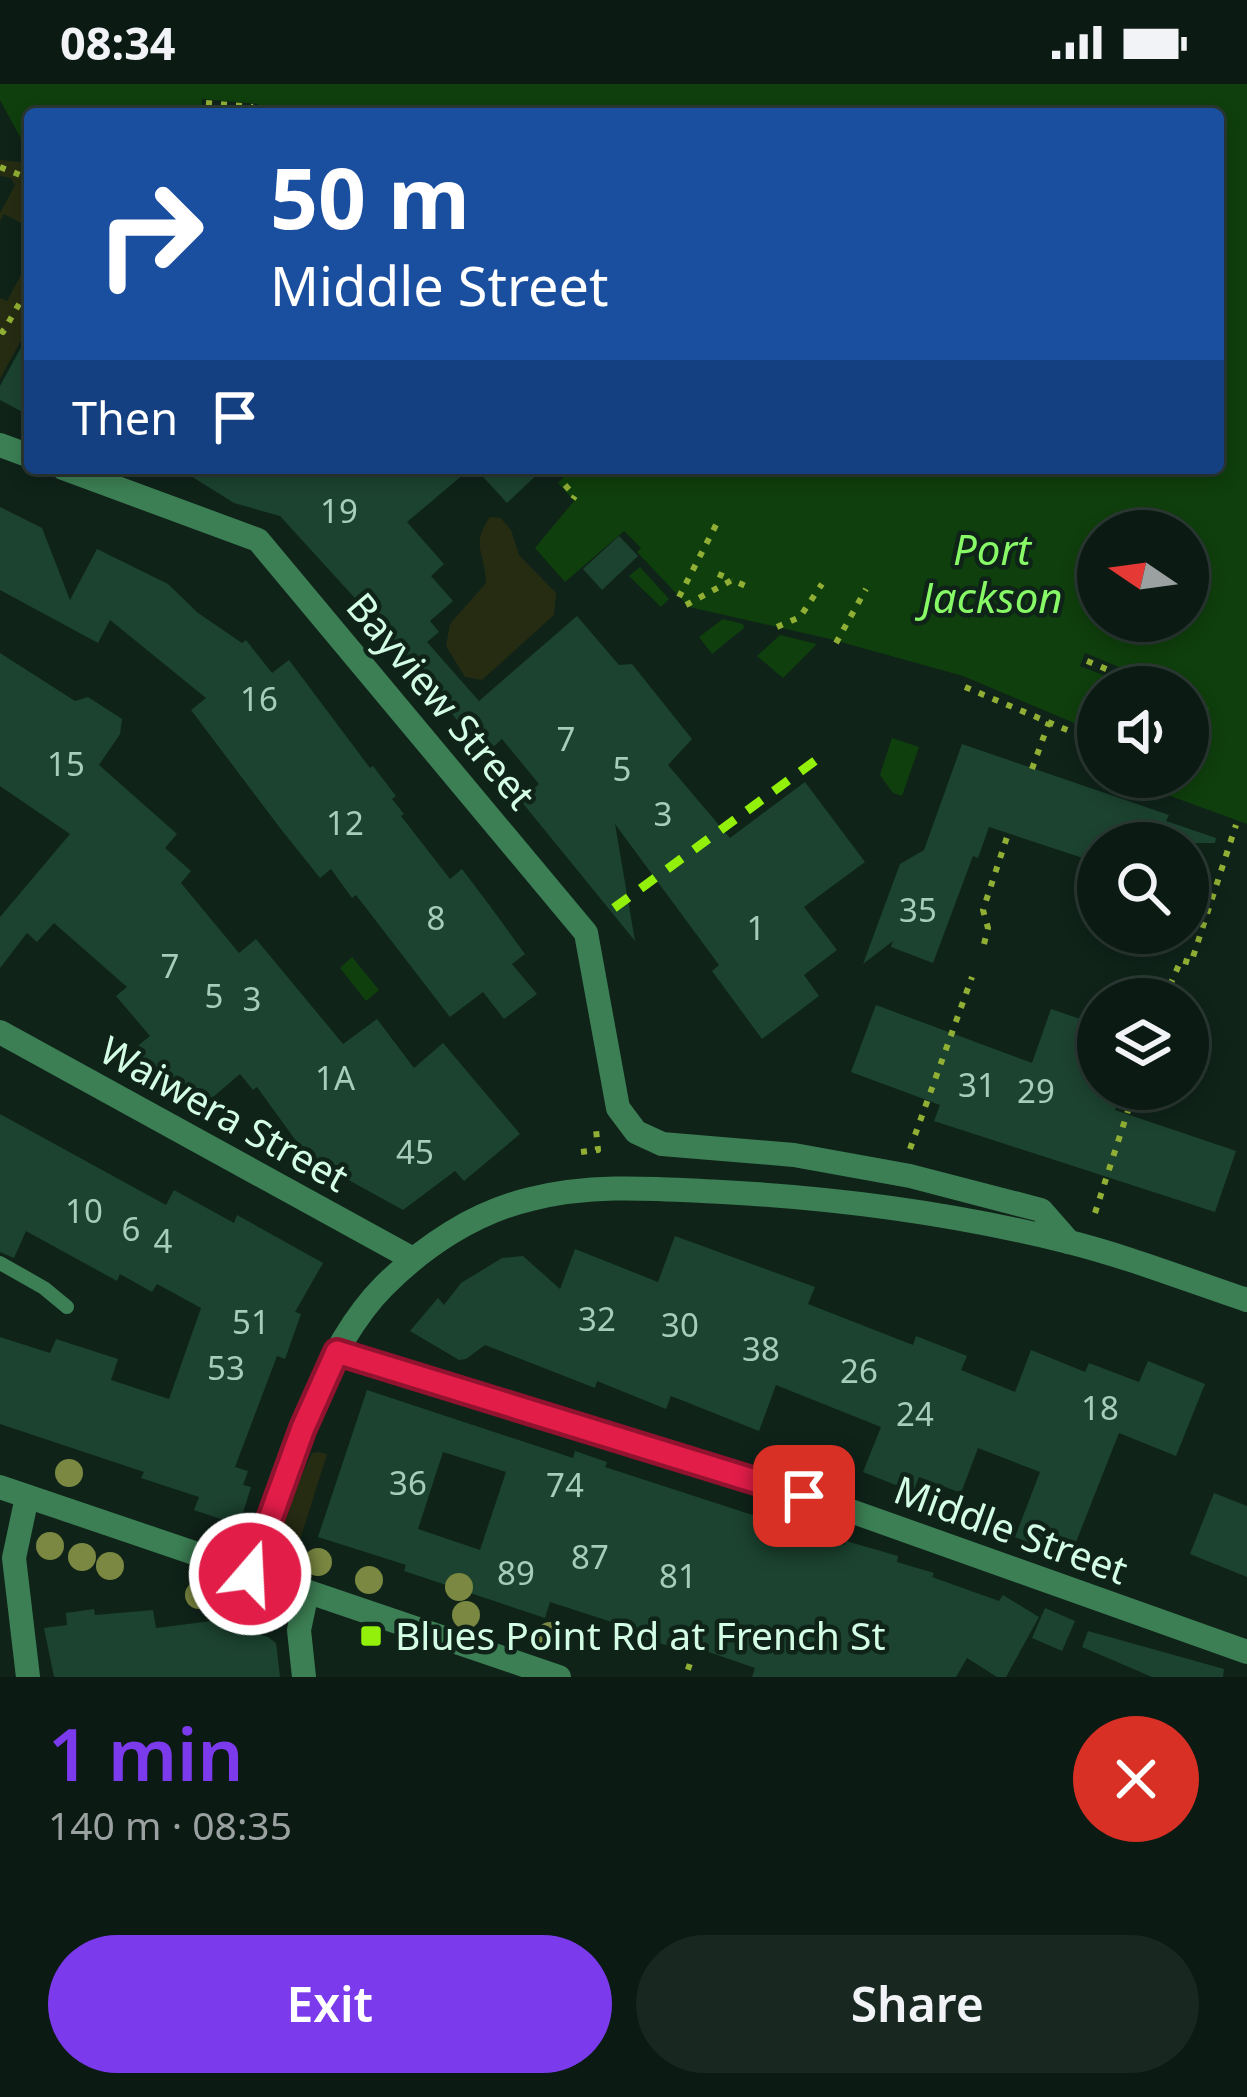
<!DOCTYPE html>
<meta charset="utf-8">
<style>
:root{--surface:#0b1a13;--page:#192721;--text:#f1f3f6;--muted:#9aa1a0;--line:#2b3833;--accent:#7c3aed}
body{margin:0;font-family:"Noto Sans",sans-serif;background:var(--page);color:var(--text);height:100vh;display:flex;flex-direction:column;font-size:45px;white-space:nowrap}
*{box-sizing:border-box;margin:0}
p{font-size:39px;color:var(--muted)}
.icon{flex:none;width:66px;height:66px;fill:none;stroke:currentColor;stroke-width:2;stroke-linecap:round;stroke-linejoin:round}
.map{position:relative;height:1593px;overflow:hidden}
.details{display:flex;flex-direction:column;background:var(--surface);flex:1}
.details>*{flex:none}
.hud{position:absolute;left:24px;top:24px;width:1200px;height:366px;border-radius:12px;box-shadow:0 6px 18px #0003,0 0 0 3px var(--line);background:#1a4fa0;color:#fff;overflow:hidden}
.needle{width:78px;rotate:283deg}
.controls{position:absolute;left:1077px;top:426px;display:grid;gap:24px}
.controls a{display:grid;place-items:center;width:132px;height:132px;border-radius:50%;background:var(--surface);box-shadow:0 6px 18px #0003,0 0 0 3px var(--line);font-size:60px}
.pin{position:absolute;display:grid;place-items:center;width:102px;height:102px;color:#fff;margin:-51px;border-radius:24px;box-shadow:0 6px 18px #0006}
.me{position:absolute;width:132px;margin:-66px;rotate:19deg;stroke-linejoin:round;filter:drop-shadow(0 0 9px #0008)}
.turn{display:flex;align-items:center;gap:42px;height:252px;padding:0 48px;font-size:54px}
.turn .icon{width:156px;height:156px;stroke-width:2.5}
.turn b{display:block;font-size:84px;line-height:102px}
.then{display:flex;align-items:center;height:114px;padding:0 48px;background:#0003;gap:24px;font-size:45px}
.round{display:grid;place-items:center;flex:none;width:126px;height:126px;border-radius:63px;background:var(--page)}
.overview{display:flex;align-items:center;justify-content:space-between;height:204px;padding:0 48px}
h1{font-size:72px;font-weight:600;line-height:90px;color:var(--accent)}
.button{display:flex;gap:24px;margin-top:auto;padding:24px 48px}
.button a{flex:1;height:138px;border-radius:72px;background:var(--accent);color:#fff;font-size:48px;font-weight:600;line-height:138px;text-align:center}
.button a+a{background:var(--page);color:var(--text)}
.status{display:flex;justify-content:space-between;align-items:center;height:84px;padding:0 60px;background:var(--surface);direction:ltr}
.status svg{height:33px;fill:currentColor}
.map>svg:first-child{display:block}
.green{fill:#252c12}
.water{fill:#0f3f0c;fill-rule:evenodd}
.pier{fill:#0f2319}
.building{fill:#1c4330;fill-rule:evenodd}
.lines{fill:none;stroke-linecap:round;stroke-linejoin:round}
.path{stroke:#90af34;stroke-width:6;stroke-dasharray:6 9;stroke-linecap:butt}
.service{stroke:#3c7f54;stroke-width:14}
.minor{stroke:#3c7f54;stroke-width:24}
.tertiary{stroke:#3c7f54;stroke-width:24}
.rail{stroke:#92f00b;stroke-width:9;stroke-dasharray:18 15;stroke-linecap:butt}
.tree{fill:#7a8841}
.route-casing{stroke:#92132f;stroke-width:30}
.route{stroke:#e11d48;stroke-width:21}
.poi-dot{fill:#92f00b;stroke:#0f2319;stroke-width:4.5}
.labels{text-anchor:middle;stroke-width:9;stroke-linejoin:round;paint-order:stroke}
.number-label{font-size:33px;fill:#a5ceb8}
.street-label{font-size:39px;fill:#d3fde5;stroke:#0f2319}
.poi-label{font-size:39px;fill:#d3fde5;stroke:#0f2319;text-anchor:start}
.water-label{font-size:42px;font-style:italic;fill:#87f866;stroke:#0f2319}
</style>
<div class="status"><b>08:34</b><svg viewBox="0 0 49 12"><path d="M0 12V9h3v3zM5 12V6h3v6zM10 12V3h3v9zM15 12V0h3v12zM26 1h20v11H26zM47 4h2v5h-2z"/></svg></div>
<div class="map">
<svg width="1247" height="1593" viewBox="0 0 1247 1593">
<rect width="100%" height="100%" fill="#0f2319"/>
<g class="green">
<path d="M 0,76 L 30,79 L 30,144 L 4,130 L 0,137 L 0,129 L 15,101 L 11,94 L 0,92 Z"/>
<path d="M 30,174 L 30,240 L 0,295 L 0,214 L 7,217 Z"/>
<path d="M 490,433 L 501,434 L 511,446 L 519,471 L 556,509 L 554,531 L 482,596 L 465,593 L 446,562 L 450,540 L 486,499 C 485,468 470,461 490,433 Z"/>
<path d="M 319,1368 L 327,1370 L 300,1456 L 279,1449 L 278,1443 L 312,1369 Z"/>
</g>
<g class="water">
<path d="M 0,0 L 1247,0 L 1247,740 L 1124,695 L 1188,693 L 1188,603 L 1098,603 L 1098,649 L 963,592 L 830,555 L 689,523 L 637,468 L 641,464 L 624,447 L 565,498 L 535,464 L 574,417 L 558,399 L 563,394 L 553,384 L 1218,384 L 1218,30 L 30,30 L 30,71 L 0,16 ZM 1098,447 L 1188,447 L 1188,537 L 1098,537 Z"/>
<path d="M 640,483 L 669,515 L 661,523 L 629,492 Z"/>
<path d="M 723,535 L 743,540 L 744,544 L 712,570 L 699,553 Z"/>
<path d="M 780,551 L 817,560 L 783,594 L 757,572 Z"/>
<path d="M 892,654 L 919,663 L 902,712 L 893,709 L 880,691 Z"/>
<path d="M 1105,849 L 1171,849 L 1164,870 Z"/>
<path d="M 352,873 L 379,906 L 366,917 L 340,884 Z"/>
</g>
<g class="pier">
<path d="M 202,15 L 258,20 L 257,30 L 225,25 L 224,30 L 215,30 L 215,25 L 211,24 L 210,30 L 201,30 Z"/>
<path d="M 1085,569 L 1167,603 L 1119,603 L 1118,597 L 1080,582 Z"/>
</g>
<g class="building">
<path d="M 30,247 L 30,332 L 0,316 L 0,302 Z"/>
<path d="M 178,384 L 471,384 L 407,438 L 444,480 L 431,492 L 453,517 L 430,537 L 439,548 L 427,558 L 479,617 L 577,532 L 619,581 L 632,580 L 692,655 L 668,681 L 730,754 L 805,698 L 865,778 L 804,823 L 837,866 L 804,891 L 819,912 L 762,955 L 712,887 L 719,881 L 615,740 L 635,857 L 521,717 L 539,700 L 502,655 L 485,670 L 374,535 L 280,432 L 234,419 Z"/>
<path d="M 475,384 L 544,384 L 507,419 Z"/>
<path d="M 0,423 L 42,444 L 70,516 L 97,465 L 168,500 L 198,529 L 242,559 L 246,556 L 272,589 L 289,576 L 370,684 L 373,682 L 396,712 L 392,715 L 404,730 L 401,732 L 450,795 L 462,785 L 490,822 L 525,870 L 512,880 L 537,910 L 504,935 L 483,908 L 450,933 L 356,811 L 352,814 L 331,785 L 320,794 L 280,744 L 191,626 L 206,614 L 110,536 L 98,559 L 0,506 Z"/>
<path d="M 619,452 L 638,472 L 602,506 L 583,485 Z"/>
<path d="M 0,569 L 75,617 L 88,613 L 122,635 L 120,650 L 99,681 L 177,750 L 165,764 L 191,787 L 181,799 L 239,869 L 256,855 L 343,960 L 377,935 L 414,984 L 443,959 L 520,1050 L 464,1097 L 455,1087 L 403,1126 L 296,1067 L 299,1061 L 257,1003 L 253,1006 L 240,990 L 206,1019 L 124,973 L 150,952 L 116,912 L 127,903 L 54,839 L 37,858 L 27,849 L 0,884 L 0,833 L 70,750 L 0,702 Z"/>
<path d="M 962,660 L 1169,731 L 1166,737 L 1216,754 L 1215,759 L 1098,759 L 1098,779 L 989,743 L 978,774 L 973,772 L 933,879 L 891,863 L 893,857 L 863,880 L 900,780 L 924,766 Z"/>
<path d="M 876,921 L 1032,979 L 1051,925 L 1098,941 L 1098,1005 L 1123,1005 L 1115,1026 L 1236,1067 L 1215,1128 L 934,1037 L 940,1021 L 851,988 Z"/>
<path d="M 0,1030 L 166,1121 L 174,1106 L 234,1139 L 237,1131 L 323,1179 L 295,1228 L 301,1230 L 285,1275 L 277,1272 L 235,1383 L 248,1387 L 243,1401 L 251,1403 L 243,1429 L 226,1437 L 194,1426 L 199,1413 L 141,1394 L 144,1388 L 0,1340 L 0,1253 L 50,1269 L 56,1255 L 118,1275 L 111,1296 L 169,1315 L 201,1224 L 157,1200 L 152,1208 L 120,1190 L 117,1197 L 26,1147 L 14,1174 L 0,1168 Z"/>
<path d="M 675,1152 L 815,1203 L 808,1220 L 913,1261 L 916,1252 L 967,1272 L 961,1286 L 1015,1308 L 1031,1266 L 1085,1288 L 1089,1279 L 1139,1298 L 1148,1277 L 1205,1300 L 1176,1372 L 1119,1349 L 1072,1468 L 1044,1456 L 1041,1463 L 1015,1453 L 1040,1388 L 978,1364 L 961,1409 L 919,1393 L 913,1408 L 863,1388 L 881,1343 L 776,1301 L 759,1347 L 671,1312 L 666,1325 L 597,1297 L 595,1304 L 485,1261 L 466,1275 L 459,1276 L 410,1247 L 438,1214 L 444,1221 L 461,1199 L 502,1174 L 523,1172 L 560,1205 L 575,1165 L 658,1198 Z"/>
<path d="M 367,1306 L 573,1374 L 575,1367 L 607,1378 L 605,1383 L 845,1461 L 846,1457 L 898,1472 L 897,1478 L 934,1489 L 932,1493 L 999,1517 L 1003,1511 L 1039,1533 L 1006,1593 L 997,1593 L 967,1574 L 956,1593 L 752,1593 L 755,1584 L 671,1555 L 669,1562 L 622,1548 L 624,1542 L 550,1518 L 545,1534 L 404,1487 L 406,1481 L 318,1453 ZM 443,1368 L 506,1388 L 480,1466 L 418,1445 Z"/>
<path d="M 1214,1409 L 1247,1422 L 1247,1493 L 1190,1470 Z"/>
<path d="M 1045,1524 L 1075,1537 L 1062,1567 L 1032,1554 Z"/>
<path d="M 94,1525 L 95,1531 L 153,1526 L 156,1544 L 212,1537 L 268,1553 L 276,1559 L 280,1593 L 54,1593 L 44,1544 L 67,1541 L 66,1529 Z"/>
<path d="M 1088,1547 L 1224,1585 L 1223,1593 L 1152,1593 L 1082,1563 Z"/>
</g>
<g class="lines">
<g class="path">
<path d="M 206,19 L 253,23"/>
<path d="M 0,83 L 30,95"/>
<path d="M 0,246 L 3,248 L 30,201"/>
<path d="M 565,401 L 575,412 L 573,415"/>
<path d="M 718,490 L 732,496"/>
<path d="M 679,513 L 718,437"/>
<path d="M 686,521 L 732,496 L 748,503"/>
<path d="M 777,543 L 800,533 L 822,500"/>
<path d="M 836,559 L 866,505"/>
<path d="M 1087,577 L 1149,603"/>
<path d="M 965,603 L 1098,659"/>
<path d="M 1188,619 L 1211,629"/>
<path d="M 1032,685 L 1049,638"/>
<path d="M 1093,799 L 1089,813 L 1096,815 L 1098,810"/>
<path d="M 984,860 L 988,844 L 983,826 L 1008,750"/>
<path d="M 1164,915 L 1181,876 L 1191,879 L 1236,741"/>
<path d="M 910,1065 L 972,893"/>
<path d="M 581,1068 L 598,1066 L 596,1045"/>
<path d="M 1095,1129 L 1135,1005"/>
<path d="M 686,1582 L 692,1584"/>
</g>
<path class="service" d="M 0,1179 L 44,1204 L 67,1223"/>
<g class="minor">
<path d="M 0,361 L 30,372"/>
<path d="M 63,384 L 258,456 L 586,849 L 618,1024 L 636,1048 L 662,1060 L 794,1071 L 910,1092 L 1041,1126 L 1069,1158"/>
<path d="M 0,948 L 413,1175"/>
<path d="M 337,1268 L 848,1426 L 1247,1568"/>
<path d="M 27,1413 L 14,1474 L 28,1593"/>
<path d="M 251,1490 C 278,1403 319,1267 384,1202 C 424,1162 475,1128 531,1115 C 594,1099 658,1105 722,1108 C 838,1114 951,1129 1065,1157 C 1126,1172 1187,1196 1247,1216"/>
<path d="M 304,1593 L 299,1546 L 307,1508"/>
</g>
<path class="tertiary" d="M 0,1403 L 559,1593"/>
<path class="rail" d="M 614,824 L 823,671"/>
</g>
<g class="tree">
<circle cx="69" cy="1389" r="14"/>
<circle cx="50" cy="1462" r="14"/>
<circle cx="82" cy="1473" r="14"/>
<circle cx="318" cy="1478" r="14"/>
<circle cx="110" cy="1482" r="14"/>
<circle cx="369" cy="1496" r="14"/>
<circle cx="459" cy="1503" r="14"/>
<circle cx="199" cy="1511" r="14"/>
<circle cx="466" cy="1531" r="14"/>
<circle cx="550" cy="1552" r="14"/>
</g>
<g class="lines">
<defs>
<path id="route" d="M 250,1490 L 303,1344 L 337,1268 L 804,1412"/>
</defs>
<use href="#route" class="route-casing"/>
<use href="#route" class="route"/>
</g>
<rect class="poi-dot" x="359" y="1540" width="24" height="24" rx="6"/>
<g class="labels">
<g class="number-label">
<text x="339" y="439">19</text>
<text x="259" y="627">16</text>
<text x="566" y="667">7</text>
<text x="66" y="692">15</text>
<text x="622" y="697">5</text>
<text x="663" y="742">3</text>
<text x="345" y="751">12</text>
<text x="918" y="838">35</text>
<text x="436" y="846">8</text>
<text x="756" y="856">1</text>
<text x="170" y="894">7</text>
<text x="214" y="924">5</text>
<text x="252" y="927">3</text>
<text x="335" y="1006">1A</text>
<text x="977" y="1013">31</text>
<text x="1036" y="1019">29</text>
<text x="415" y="1080">45</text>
<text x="84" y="1139">10</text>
<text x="131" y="1157">6</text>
<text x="163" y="1169">4</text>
<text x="597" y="1247">32</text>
<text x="251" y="1250">51</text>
<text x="680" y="1253">30</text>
<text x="761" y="1277">38</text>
<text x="226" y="1296">53</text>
<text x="859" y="1299">26</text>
<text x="1100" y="1336">18</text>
<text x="915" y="1342">24</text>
<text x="408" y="1411">36</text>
<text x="565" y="1413">74</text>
<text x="590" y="1485">87</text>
<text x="516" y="1501">89</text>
<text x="678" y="1504">81</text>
</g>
<g class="street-label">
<text transform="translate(441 617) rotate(50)" y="14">Bayview Street</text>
<text transform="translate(224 1030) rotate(29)" y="14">Waiwera Street</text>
<text transform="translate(1011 1446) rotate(20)" y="14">Middle Street</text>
</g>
<g class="poi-label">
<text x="395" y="1566">Blues Point Rd at French St</text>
</g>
<g class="water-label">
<text x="992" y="481">Port<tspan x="992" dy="48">Jackson</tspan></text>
</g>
</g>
</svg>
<div class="controls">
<a><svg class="needle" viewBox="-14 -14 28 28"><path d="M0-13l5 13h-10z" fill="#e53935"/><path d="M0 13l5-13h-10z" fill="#9aa1a0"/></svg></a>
<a><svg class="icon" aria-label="sound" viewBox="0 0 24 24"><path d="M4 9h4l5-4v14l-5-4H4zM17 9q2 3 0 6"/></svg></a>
<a><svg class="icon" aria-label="search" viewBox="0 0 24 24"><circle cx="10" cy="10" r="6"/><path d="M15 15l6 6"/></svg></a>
<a><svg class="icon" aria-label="layers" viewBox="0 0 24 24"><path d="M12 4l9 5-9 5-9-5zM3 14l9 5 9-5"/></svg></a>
</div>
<div class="pin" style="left:804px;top:1412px;background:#d93025"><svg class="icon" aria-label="arrive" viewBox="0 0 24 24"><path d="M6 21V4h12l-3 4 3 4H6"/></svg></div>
<svg class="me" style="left:250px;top:1490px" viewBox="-20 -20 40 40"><circle r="17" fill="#e11d48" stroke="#fff" stroke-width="3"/><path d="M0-11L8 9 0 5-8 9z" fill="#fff"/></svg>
<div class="hud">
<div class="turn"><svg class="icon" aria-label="right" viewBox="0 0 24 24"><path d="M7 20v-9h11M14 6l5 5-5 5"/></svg><div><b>50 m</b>Middle Street</div></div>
<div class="then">Then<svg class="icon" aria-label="arrive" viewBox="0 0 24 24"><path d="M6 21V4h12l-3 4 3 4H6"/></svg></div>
</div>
</div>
<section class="details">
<div class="overview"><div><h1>1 min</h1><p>140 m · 08:35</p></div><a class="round" style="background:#d93025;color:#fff"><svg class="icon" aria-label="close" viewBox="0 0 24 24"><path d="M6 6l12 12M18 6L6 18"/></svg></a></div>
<div class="button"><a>Exit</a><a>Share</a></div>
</section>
